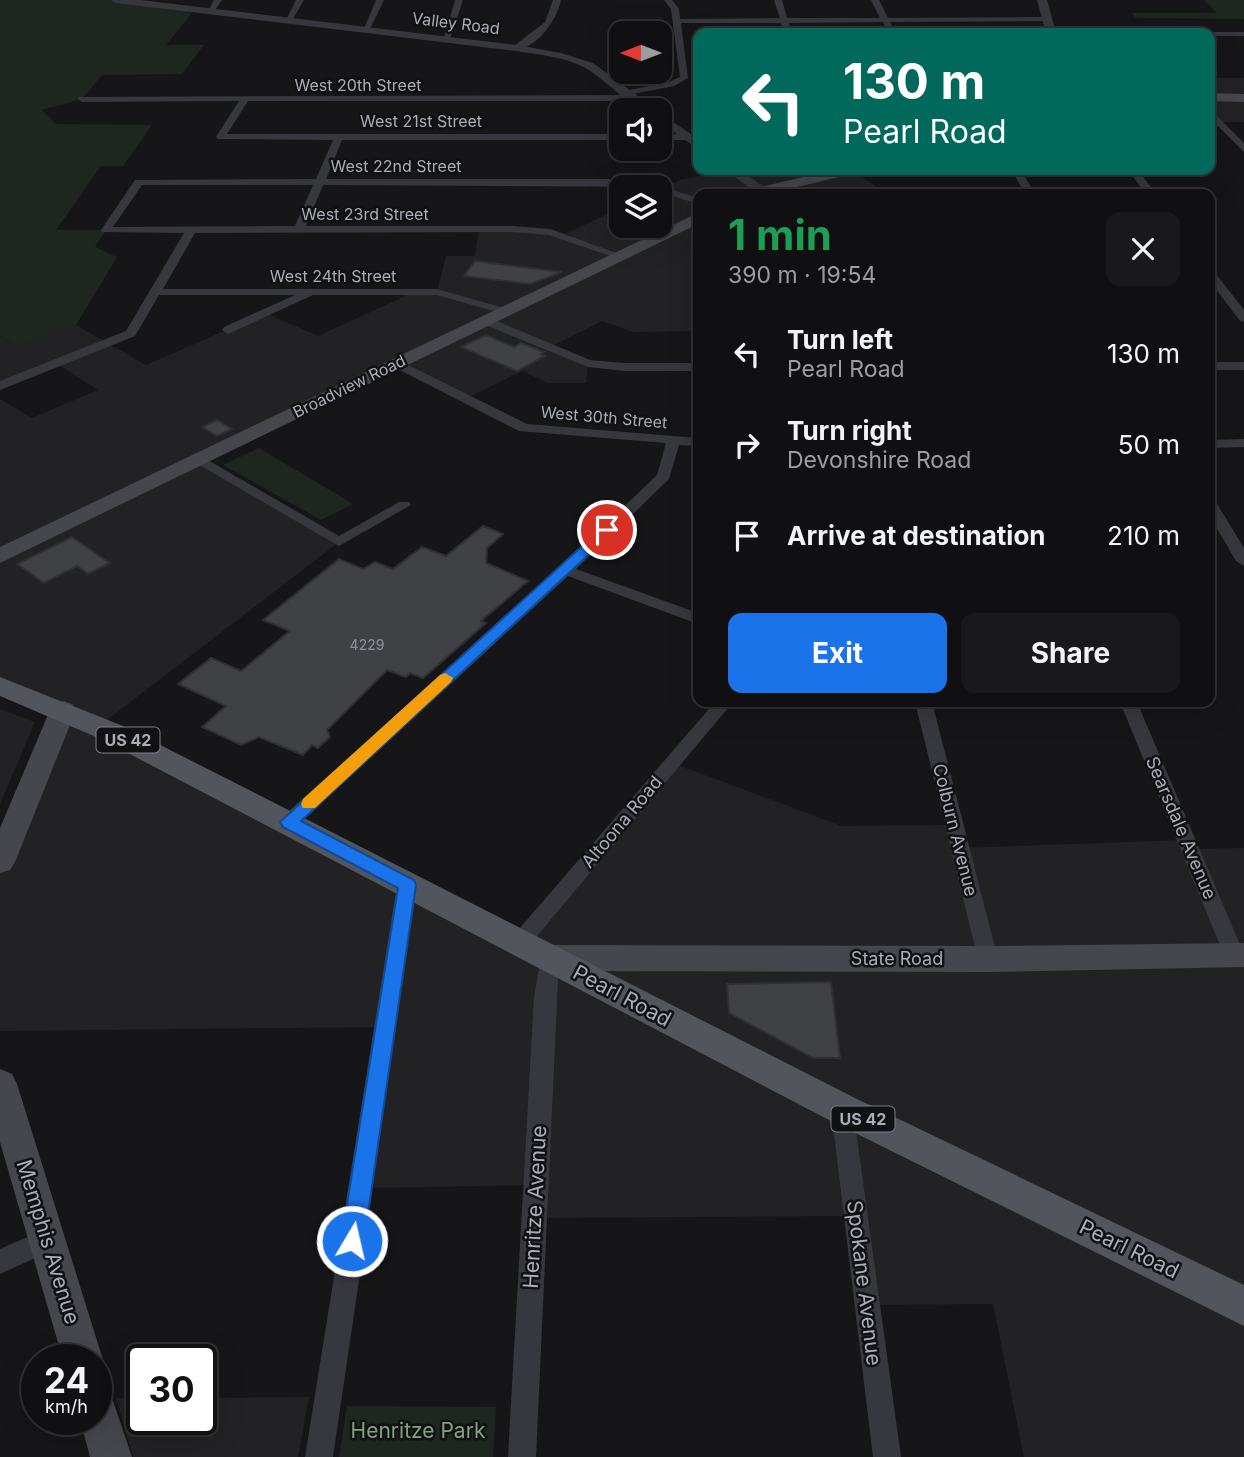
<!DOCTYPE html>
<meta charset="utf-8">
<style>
:root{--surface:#101012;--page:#19191b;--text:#f1f3f6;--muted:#9c9d9f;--line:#303032;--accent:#1a73e8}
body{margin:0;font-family:Inter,sans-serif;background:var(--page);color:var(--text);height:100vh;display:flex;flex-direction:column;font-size:26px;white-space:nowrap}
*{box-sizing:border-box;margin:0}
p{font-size:23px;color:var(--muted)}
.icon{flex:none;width:38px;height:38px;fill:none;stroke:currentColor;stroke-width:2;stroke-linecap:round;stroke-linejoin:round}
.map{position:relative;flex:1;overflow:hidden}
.side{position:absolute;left:693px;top:189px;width:522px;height:518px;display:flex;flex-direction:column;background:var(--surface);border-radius:14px;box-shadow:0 7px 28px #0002,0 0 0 2px var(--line)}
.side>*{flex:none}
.hud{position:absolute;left:693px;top:28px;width:522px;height:147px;border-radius:14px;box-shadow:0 7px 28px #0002,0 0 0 2px var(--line);background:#00695c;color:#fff;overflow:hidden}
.needle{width:46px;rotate:270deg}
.controls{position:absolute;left:609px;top:21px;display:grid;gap:14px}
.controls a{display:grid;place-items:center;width:63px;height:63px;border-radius:14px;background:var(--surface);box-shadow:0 7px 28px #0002,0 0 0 2px var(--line);font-size:35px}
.speed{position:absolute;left:21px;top:1344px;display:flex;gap:14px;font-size:35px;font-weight:700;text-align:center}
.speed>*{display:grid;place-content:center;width:91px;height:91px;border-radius:50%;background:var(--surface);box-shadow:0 7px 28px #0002,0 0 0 2px var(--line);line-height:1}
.speed small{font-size:18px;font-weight:400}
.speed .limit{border:4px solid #111;border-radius:10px;background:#fff;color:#111}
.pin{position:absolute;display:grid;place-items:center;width:60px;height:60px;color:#fff;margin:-30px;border:4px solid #fff;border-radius:50%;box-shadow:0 2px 7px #0007}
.me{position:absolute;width:77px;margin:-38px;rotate:9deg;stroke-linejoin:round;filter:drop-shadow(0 0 5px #0008)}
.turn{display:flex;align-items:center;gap:24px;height:147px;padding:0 35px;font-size:32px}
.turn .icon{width:91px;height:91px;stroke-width:2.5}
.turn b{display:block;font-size:49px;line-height:60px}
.round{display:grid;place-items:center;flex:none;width:74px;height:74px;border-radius:14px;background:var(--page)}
.overview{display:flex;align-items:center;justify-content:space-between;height:119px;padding:0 35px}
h1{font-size:42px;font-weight:700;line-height:52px;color:#1e9e55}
.button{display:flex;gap:14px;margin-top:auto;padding:14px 35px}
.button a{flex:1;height:80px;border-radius:14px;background:var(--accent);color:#fff;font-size:28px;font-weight:700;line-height:80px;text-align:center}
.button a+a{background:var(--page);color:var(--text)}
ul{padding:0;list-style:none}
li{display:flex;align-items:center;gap:21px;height:91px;padding:0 35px}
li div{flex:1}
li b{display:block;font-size:26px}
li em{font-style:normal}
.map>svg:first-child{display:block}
.built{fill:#222225}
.green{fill:#1e261f}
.building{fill:#404145;stroke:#303034;stroke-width:2}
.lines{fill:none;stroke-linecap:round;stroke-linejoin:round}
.minor{fill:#37383d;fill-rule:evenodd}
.tertiary{fill:#37383d;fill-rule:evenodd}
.secondary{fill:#45474d;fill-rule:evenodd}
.primary{fill:#53555c;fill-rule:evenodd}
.route{fill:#1a73e8;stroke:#114b97;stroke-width:2}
.slow{fill:#f59e0b}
.labels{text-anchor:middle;stroke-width:5;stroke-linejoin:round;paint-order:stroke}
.number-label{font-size:14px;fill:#8e929b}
.far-street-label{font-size:16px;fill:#a8adb8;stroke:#111113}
.shield{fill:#111113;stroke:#7b7e86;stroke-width:2}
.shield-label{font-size:16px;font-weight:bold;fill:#a8adb8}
.street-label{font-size:18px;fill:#a8adb8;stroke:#111113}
.near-street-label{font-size:21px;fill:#a8adb8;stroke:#111113}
.near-park-label{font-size:21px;fill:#7fa381;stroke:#111113}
</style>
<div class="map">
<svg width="1244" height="1457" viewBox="0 0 1244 1457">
<rect width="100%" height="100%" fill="#161618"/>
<g class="built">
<path d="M 1209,78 L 1244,78 L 1244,122 L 1221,122 L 1224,127 L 1209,127 Z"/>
<path d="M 732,170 L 851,170 L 888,194 L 698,194 L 698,331 L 634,332 L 602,321 L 551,347 L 588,363 L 586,383 L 548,383 L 522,371 L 467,398 L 396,363 L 202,459 L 339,542 L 99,726 L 520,941 L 672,763 L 842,826 L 954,825 L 960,848 L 1186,840 L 1190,849 L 1244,848 L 1244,1457 L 1024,1457 L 993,1304 L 867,1305 L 855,1216 L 534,1218 L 535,1185 L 361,1188 L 385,1027 L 0,1031 L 0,861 L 63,711 L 0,686 L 0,399 L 32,418 L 98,390 L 56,363 L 0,386 L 0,336 L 18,347 L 76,325 L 146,365 L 266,313 L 318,336 L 414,292 L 437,292 L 446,256 L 475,256 L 479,229 L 513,229 L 561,236 L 616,210 L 621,200 L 621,226 L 660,226 L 660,187 L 684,179 Z"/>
<path d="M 0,709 L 35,722 L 0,804 Z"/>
<path d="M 309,1397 L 298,1457 L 133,1457 L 116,1398 L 142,1398 L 142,1419 L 201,1419 L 201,1398 Z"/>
</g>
<g class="green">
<path d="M 0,0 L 116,0 L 195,9 L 166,45 L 204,45 L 182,74 L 102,75 L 82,99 L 42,110 L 56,124 L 152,125 L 123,166 L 101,166 L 56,230 L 106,230 L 95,247 L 117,257 L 76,325 L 18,347 L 0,336 Z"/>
<path d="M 1204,0 L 1244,0 L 1244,19 L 1136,18 L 1131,13 L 1217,13 Z"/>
<path d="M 259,448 L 353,504 L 321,520 L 223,465 Z"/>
<path d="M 347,1406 L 496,1407 L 493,1457 L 339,1457 Z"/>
</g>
<g class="building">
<path d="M 475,261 L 562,272 L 530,284 L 464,276 Z"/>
<path d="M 486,335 L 514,347 L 521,343 L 544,352 L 541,354 L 545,356 L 517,371 L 461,347 Z"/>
<path d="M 217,420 L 232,429 L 217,436 L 202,427 Z"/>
<path d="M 483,526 L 503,534 L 487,548 L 486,563 L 528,581 L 481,621 L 486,623 L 423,678 L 410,673 L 406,677 L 387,670 L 327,730 L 330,737 L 318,748 L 312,745 L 303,755 L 259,737 L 241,745 L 202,727 L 226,706 L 178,684 L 211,658 L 241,671 L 290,631 L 263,620 L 339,559 L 363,569 L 375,562 L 393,569 L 422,547 L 446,556 Z"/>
<path d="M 72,537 L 110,563 L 88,574 L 77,566 L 44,583 L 17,564 Z"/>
<path d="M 831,982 L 840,1058 L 813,1058 L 729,1013 L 727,984 Z"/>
</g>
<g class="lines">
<g class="minor">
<path d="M 214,0 L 222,0 L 213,13 L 207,13 Z"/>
<path d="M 296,0 L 304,0 L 291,22 L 285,22 Z"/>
<path d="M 376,0 L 384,0 L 370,29 L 363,31 Z"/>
<path d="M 455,0 L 463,0 L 450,39 L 443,41 Z"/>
<path d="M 553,0 L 561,0 C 557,20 537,49 514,50 L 514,46 L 545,22 Z"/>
<path d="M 664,0 L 672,0 L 679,9 L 680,19 L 780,18 L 774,0 L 782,0 L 787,18 L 880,18 L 871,0 L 879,0 L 888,18 L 1047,17 L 1051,19 L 1047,21 L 890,22 L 896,33 L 888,33 L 883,22 L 789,23 L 792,33 L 784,33 L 781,23 L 681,23 L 688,78 L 674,86 L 628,95 L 637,96 L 637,100 L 634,101 L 248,101 L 227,134 L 621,134 L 621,140 L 342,140 L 326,179 L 606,179 L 653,184 L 698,198 L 698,204 L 660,192 L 660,187 L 323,185 L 306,226 L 513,226 L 550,229 L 625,256 L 616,258 L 549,235 L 513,232 L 195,233 L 163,289 L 437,289 L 514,311 L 508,315 L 437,295 L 313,295 L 228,334 L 222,330 L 224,327 L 295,295 L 159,295 L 135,336 L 0,390 L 0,381 L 126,331 L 184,233 L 102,232 L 101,230 L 135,180 L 316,179 L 333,140 L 218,139 L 216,137 L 239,101 L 82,102 L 78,99 L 79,97 L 626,95 L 624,91 L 669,82 L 680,77 L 671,9 ZM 142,185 L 313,185 L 295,226 L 113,227 Z"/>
<path d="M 1209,32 L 1244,32 L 1244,36 L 1209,36 L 1209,33 L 1206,33 Z"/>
<path d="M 1209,108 L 1244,143 L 1244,152 L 1209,117 Z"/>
<path d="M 660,134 L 687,134 L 692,137 L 687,140 L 660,140 Z"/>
<path d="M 1008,170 L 1022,172 L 1035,194 L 1025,194 L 1015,176 Z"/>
<path d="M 1128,170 L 1138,170 L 1156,194 L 1146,194 Z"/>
<path d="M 1209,269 L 1213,270 L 1244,310 L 1244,322 L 1240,321 L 1209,280 Z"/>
<path d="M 487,317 L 590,360 L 624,363 L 698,363 L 698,371 L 624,371 L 588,367 L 483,324 L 481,321 Z"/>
<path d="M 396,359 L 527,424 L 698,438 L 698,446 L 679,445 L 669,479 L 576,569 L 698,613 L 698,624 L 568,576 L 296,827 L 282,827 L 280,822 L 282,817 L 561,567 L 657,475 L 666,443 L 519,431 L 392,366 L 390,363 Z"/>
<rect x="1209" y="362" width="35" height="8"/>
<path d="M 1244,439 L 1244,447 L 1209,448 L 1209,440 Z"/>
<path d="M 201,456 L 339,536 L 399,502 L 409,502 L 411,505 L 339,546 L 196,463 L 194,460 Z"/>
<path d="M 1209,498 L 1216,502 L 1244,548 L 1244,566 L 1236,561 L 1209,515 Z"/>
<path d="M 715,702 L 733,702 L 527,948 L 520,950 L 513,948 L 510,942 L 513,936 Z"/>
<path d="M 915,702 L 932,702 L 998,959 L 995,965 L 988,967 L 981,965 L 978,959 Z"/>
<path d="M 1120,702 L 1137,702 L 1244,954 L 1241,961 L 1234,963 L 1227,961 L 1224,955 Z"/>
<path d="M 407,877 L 414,880 L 417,885 L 333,1457 L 305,1457 L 397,885 L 400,880 Z"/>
<path d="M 549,950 L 556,952 L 559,958 L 536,1457 L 508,1457 L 534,997 L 542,952 Z"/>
<path d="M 842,1099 L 850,1102 L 853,1109 L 901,1457 L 873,1457 L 831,1109 L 834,1102 Z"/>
<path d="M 48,1228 L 57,1232 L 60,1240 L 57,1248 L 0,1274 L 0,1249 Z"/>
</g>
<g class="tertiary">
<path d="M 111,0 L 140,0 L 517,45 L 561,53 L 593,63 L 657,110 C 631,111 609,82 587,69 C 567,57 539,55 517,51 L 116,3 Z"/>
<path d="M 1037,0 L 1047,0 L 1056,33 L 1046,33 Z"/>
<path d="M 660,113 L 698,139 L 698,149 L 660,122 Z"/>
<path d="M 726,170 L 740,170 L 768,190 L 766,193 L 756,193 Z"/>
</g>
<g class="secondary">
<path d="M 1209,93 L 1244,94 L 1244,102 L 1209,101 Z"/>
<path d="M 833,170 L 858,170 L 856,173 L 767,194 L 741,194 L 744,191 Z"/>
<path d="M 698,213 L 698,224 L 0,563 L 0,547 Z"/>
<path d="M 63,701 L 72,704 L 76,710 L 15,862 L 10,870 L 0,873 L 0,828 L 50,710 L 54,704 Z"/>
<path d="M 1244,943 L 1244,967 L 988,972 L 549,971 L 538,967 L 533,958 L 538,949 L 549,945 L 988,946 Z"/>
<path d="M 0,1069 L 12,1074 L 17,1084 L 103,1360 L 96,1374 L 96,1360 L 63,1360 L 0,1142 Z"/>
<path d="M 96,1386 L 110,1392 L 132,1457 L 90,1457 L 80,1419 L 96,1419 Z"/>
</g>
<path class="primary" d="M 0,677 L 123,726 L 855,1098 L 1244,1285 L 1244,1326 L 829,1120 L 103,740 L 0,696 Z"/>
</g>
<path class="route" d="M 607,526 L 612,527 L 612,533 L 301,821 L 414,880 L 416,885 L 364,1241 L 360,1249 L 352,1252 L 345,1249 L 341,1241 L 398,888 L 283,827 L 280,822 L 603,527 Z"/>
<path class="slow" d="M 445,673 L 453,678 L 451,682 L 315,808 L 303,808 L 301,804 L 303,799 L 440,675 Z"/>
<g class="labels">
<g class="number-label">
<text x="367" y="650">4229</text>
</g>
<g class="far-street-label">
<text transform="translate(456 23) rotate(7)" y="6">Valley Road</text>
<text x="358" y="91">West 20th Street</text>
<text x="421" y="127">West 21st Street</text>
<text x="396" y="172">West 22nd Street</text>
<text x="365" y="220">West 23rd Street</text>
<text x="333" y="282">West 24th Street</text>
<text transform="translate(349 386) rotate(-26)" y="6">Broadview Road</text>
<text transform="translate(604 417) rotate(5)" y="6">West 30th Street</text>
</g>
<g class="shield">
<rect x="96.5" y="727.5" width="63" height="25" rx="5"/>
<rect x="831.5" y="1106.5" width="63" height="25" rx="5"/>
</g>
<g class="shield-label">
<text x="128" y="746">US 42</text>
<text x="863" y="1125">US 42</text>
</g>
<g class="street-label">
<text transform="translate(622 822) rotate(-50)" y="6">Altoona Road</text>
<text transform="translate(1181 828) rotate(67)" y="6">Searsdale Avenue</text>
<text transform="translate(955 830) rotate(76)" y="6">Colburn Avenue</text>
<text x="897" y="965">State Road</text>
</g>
<g class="near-street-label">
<text transform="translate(622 996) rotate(28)" y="7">Pearl Road</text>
<text transform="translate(535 1207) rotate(-87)" y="7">Henritze Avenue</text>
<text transform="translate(48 1242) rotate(73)" y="7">Memphis Avenue</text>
<text transform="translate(1129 1249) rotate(26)" y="7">Pearl Road</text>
<text transform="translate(864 1283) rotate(83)" y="7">Spokane Avenue</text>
</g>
<g class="near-park-label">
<text x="418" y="1438">Henritze Park</text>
</g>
</g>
</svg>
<div class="controls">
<a><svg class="needle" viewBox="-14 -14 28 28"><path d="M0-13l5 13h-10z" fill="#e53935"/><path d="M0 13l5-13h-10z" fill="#9c9d9f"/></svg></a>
<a><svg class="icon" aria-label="sound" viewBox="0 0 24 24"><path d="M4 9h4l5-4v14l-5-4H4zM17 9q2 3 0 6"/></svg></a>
<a><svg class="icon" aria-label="layers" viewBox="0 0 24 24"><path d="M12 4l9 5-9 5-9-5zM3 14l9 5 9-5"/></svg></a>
</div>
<div class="speed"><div>24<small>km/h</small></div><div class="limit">30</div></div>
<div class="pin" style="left:607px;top:530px;background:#d93025"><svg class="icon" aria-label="arrive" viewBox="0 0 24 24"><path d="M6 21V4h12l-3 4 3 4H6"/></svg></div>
<svg class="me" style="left:352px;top:1241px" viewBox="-20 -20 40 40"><circle r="17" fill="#1a73e8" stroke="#fff" stroke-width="3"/><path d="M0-11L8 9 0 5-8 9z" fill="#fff"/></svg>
<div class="hud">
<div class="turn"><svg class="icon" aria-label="left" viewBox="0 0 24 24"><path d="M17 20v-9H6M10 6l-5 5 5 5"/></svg><div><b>130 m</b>Pearl Road</div></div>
</div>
<section class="side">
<div class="overview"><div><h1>1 min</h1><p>390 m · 19:54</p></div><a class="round"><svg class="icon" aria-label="close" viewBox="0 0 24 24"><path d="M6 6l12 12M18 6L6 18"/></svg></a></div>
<ul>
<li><svg class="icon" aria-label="left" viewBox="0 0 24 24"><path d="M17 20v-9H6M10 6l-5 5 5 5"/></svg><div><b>Turn left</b><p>Pearl Road</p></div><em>130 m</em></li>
<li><svg class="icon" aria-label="right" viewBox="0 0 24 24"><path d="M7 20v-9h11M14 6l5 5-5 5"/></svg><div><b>Turn right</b><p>Devonshire Road</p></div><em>50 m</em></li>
<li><svg class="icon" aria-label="arrive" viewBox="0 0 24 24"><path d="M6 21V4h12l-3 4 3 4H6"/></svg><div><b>Arrive at destination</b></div><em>210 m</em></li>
</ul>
<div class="button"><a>Exit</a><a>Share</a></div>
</section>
</div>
